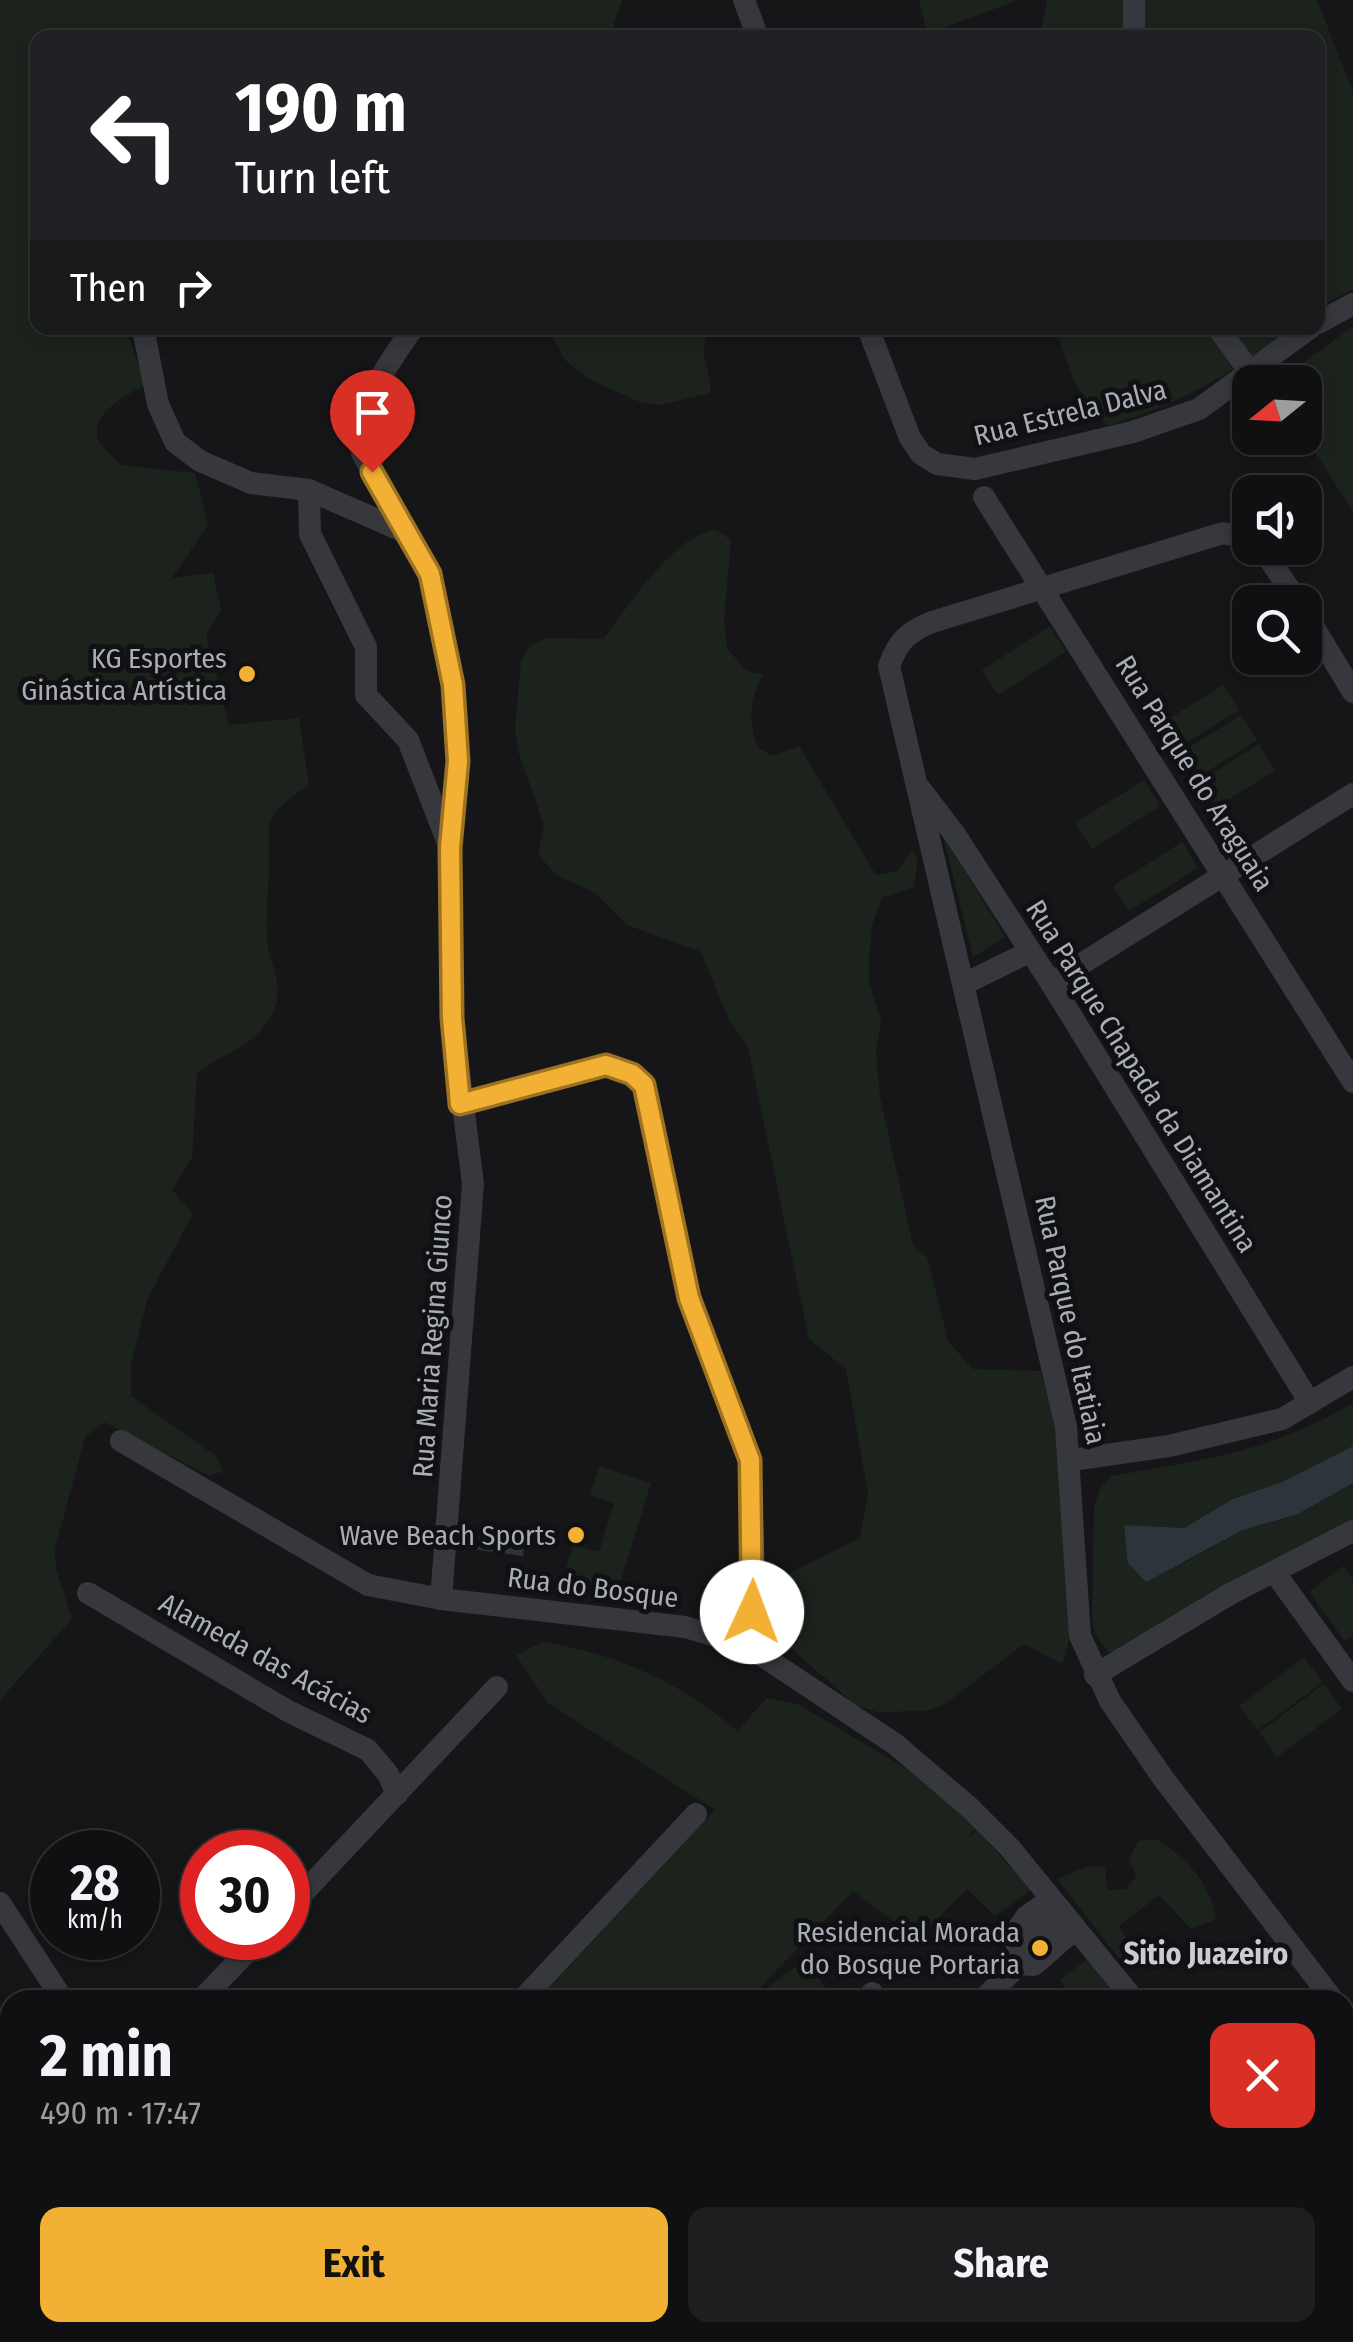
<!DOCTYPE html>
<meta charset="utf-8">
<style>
:root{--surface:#101012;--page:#1e1e20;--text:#f1f3f6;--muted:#9c9d9f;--line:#303032;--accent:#f2b134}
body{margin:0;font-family:"Fira Sans Condensed",sans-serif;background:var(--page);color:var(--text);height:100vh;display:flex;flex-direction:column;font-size:38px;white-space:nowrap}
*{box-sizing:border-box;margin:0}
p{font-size:32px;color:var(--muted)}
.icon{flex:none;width:55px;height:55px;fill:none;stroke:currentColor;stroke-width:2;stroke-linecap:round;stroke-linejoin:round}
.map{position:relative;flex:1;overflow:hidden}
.side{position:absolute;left:0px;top:1990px;width:1355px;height:352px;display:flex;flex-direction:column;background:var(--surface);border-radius:30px 30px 0 0;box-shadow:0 5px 15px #0003,0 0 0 2px var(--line)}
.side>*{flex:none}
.top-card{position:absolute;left:30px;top:30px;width:1295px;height:305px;border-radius:20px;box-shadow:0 5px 15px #0003,0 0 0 2px var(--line);background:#202124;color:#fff;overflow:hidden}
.needle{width:65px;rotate:252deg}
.controls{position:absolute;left:1232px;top:365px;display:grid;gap:20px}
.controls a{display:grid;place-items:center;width:90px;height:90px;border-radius:20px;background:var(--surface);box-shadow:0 5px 15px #0003,0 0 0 2px var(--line);font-size:50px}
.speed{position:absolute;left:30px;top:1830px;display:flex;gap:20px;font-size:50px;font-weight:700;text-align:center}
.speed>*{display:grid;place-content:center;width:130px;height:130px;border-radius:50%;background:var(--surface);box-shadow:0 5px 15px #0003,0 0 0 2px var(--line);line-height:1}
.speed small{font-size:25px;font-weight:400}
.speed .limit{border:15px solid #d22;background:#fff;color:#111}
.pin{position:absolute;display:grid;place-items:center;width:85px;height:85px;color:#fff;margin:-102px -42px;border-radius:50% 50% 50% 0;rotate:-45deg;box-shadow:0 0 10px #0007}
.pin .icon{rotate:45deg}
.me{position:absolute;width:110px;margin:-55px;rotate:2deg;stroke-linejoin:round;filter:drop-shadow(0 0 8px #0008)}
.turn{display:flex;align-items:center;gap:35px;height:210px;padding:0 40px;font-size:45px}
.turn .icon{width:130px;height:130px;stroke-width:2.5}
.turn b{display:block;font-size:70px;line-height:85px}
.then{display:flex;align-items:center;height:95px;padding:0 40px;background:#0003;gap:20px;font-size:38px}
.round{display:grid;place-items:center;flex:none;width:105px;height:105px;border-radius:20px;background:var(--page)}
.headline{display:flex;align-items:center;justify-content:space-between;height:170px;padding:0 40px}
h1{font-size:60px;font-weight:700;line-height:75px}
.button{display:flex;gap:20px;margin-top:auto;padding:20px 40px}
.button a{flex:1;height:115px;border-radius:20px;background:var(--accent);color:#111;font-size:40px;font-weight:700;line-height:115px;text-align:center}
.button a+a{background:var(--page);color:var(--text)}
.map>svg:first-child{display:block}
.green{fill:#1c231d}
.water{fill:#2c353c}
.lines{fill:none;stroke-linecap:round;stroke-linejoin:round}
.street{stroke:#37383d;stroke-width:22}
.route-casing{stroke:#9d7322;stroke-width:25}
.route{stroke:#f2b134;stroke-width:18}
.poi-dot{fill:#f2b134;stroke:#111113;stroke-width:4}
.labels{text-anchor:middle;stroke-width:10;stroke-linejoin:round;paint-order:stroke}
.street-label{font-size:28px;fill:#a8adb8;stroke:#111113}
.poi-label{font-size:28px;fill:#a8adb8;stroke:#111113;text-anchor:end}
.neighbourhood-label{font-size:30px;font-weight:bold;fill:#c9ccd4;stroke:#111113}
</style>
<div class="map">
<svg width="1353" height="2342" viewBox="0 0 1353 2342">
<rect width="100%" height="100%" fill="#161618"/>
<g class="green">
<path d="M 0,0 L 622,0 L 610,37 L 38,38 L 38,328 L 125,328 L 147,385 C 129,392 86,416 99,441 C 103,449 114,458 121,465 L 195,473 L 208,525 L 172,578 L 213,573 L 221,610 L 206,635 L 229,725 L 299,718 L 309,785 C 297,794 282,802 274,815 C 268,825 269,834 269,845 C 271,876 265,907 267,938 C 269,968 289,988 269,1019 C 248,1052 223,1051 197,1074 L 192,1157 L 172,1190 L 193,1213 L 148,1298 L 131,1363 L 131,1396 L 216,1456 L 223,1472 L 208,1475 L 104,1422 L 85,1437 L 55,1549 L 56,1569 L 72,1619 L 0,1700 Z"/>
<path d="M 919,0 L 1019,0 L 927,34 Z"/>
<path d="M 1047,0 L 1317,0 L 1353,92 L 1353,289 L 1318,308 L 1318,38 L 1039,38 Z"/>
<path d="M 1353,326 L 1353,512 L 1305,436 L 1305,382 L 1292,382 L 1291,372 Z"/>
<path d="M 548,328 L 712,328 C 693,353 713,366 710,393 L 661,405 L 640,402 L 589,379 L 565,360 Z"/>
<path d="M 1055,328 L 1292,328 C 1227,376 1185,402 1107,426 L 1075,384 Z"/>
<path d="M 716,530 L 731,540 L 724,619 L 727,648 L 746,671 L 763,674 C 749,701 748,720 758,748 L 772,756 L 799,746 L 876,875 L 898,871 L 911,851 L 918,858 L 914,887 L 882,898 L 872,925 L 869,961 L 869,982 L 881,1020 L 876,1052 L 880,1097 L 913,1245 L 927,1257 L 948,1341 L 973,1369 L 1040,1371 C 1062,1424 1086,1613 1062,1664 L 1024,1644 L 945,1704 L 926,1711 L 877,1712 L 855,1705 L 782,1640 L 777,1592 L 790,1573 L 860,1538 L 868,1494 L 846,1369 L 809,1339 L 748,1047 L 729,1020 L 701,952 L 627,925 L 594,892 L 556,875 L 538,854 L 544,825 L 518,751 L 515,729 L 521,661 L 530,646 L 547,638 L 604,639 C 627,607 676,533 716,530 Z"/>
<path d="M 1050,626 L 1066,652 L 998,695 L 982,670 Z"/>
<path d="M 1223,685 L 1239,710 L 1170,753 L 1154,728 Z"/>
<path d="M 1241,715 L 1257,740 L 1189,783 L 1172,758 Z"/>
<path d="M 1259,744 L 1275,770 L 1207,813 L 1191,787 Z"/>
<path d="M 1144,780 L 1160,806 L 1092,849 L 1075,823 Z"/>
<path d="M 943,835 L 1005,937 L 973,957 Z"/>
<path d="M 1182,842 L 1198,868 L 1129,911 L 1113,886 Z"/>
<path d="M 1353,1403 L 1353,1446 L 1282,1482 L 1233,1499 L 1184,1528 L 1124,1525 L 1184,1563 L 1243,1530 L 1298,1514 L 1353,1483 L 1353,1524 L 1130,1650 L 1109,1652 L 1095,1635 L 1092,1616 L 1094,1507 L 1100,1488 L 1112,1476 C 1205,1459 1271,1452 1353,1403 Z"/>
<path d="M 599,1466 L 651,1483 L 618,1590 L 565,1573 L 573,1545 L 599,1552 L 614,1503 L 590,1495 Z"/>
<path d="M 1343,1566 L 1353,1579 L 1353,1636 L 1345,1641 L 1309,1592 Z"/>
<path d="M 543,1642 C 617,1654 681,1682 737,1731 L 767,1698 L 798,1704 L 930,1783 L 975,1829 L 961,1846 L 977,1830 L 1031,1890 L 995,1916 L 967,1889 L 917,1939 L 853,1891 L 748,2000 L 538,2000 L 715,1810 L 548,1703 L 516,1655 Z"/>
<path d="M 1304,1657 L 1323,1682 L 1258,1730 L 1239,1706 Z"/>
<path d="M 1324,1684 L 1342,1709 L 1277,1757 L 1259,1732 Z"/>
<path d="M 1156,1839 C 1186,1857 1211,1884 1216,1919 L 1191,1929 L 1159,1895 L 1119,1926 L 1137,1955 L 1123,1963 L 1057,1879 L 1089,1866 L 1105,1867 L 1107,1890 L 1125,1889 L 1137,1876 L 1129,1860 L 1138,1841 Z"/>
<path d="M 805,1960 L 830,1995 L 823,2000 L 765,2000 L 760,1993 Z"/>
<path d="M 1087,1960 L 1119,2000 L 1075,2000 L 1059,1980 Z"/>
<path d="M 248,2333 L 427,2333 L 418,2342 L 266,2342 Z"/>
</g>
<g class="water">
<path d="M 1353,1446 L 1353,1483 L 1298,1514 L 1243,1530 L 1146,1582 L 1128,1563 L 1124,1525 L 1184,1528 L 1233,1499 L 1282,1482 Z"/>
<path d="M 516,1526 L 525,1535 L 523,1556 L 478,1550 L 480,1533 L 509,1536 Z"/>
</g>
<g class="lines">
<g class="street">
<path d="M 744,0 L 758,38"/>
<path d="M 1134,38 L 1134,0"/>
<path d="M 1318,323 L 1353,304"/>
<path d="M 143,328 L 158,404 L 175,442 L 200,461 L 251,483 L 309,490 L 407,533"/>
<path d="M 413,328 C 388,364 355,407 362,453 L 430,574 L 453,685 L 458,761 L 450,848 L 452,1018 L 473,1184 L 441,1599"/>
<path d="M 868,328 L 910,438 L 921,454 L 937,464 L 975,469 L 1133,432 L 1199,409 L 1310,328"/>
<path d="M 1218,328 L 1248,369"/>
<path d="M 309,490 L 310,534 L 366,647 L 366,695 L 408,740 L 448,843"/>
<path d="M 984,497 L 1353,1082"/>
<path d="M 1250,538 L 1223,533 L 932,622 C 908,632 898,641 889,666 L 1066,1427 L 1080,1636 L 1110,1701 L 1163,1778 L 1333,2000"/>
<path d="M 1262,548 L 1298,602"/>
<path d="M 1305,613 L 1353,692"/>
<path d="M 921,790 L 956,836 L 1051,983 L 1310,1403"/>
<path d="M 1051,983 L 1353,794"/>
<path d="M 964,984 L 1029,952"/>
<path d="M 459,1104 L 606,1065 L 633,1074 L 644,1085 L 689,1298 L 750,1460 L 754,1577 L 746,1645"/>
<path d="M 121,1441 L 368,1585 L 441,1599 L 685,1627 L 746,1645 L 895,1744 L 969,1807 L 1010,1848 L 1134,2000"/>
<path d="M 1072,1460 L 1169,1446 L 1282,1419 L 1353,1377"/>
<path d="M 1275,1573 L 1353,1681"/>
<path d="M 88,1593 L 288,1711 L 368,1750 L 388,1774 L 397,1794"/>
<path d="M 1095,1675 L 1230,1594 L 1353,1531"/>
<path d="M 0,1903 L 63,2000"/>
<path d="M 288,1909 L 497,1687"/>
<path d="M 1020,1964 L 1015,1933 L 1026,1917 L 1051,1899"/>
<path d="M 1020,1964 L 1034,1965 L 1075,1929"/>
<path d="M 872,1993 L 878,2000"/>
<path d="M 201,2000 L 260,1938"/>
<path d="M 522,2000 L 696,1814"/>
<path d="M 982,2000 L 1020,1964 L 1032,1941 L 1062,1912"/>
<path d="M 1345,2016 L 1353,2027"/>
<path d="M 0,2204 L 10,2195"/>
<path d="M 1345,2204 L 1353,2208"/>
<path d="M 226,2332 L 241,2342"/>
<path d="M 1008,2332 L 1021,2342"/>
<path d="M 0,2340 L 2,2342"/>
<path d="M 204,2342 L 213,2332"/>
<path d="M 605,2342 L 615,2332"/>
<path d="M 955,2342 L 968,2332"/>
</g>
</g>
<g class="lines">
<defs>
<path id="route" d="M 372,472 L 430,574 L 453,685 L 458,761 L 450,848 L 452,1018 L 460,1104 L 606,1065 L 632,1074 L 644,1085 L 689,1298 L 750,1460 L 752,1612"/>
</defs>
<use href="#route" class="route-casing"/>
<use href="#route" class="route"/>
</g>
<g class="poi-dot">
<circle cx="247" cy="674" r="10"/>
<circle cx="576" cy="1535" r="10"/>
<circle cx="1040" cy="1948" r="10"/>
</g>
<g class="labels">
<g class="street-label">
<text transform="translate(1070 412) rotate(-14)" y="10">Rua Estrela Dalva</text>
<text transform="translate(1195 773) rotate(58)" y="10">Rua Parque do Araguaia</text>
<text transform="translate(1142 1076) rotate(58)" y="10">Rua Parque Chapada da Diamantina</text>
<text transform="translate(1071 1320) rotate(78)" y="10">Rua Parque do Itatiaia</text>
<text transform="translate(432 1336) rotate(-86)" y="10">Rua Maria Regina Giunco</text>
<text transform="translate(593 1587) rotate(7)" y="10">Rua do Bosque</text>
<text transform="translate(266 1658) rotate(29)" y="10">Alameda das Acácias</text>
</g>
<g class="poi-label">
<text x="227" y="668">KG Esportes<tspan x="227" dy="32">Ginástica Artística</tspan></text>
<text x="556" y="1545">Wave Beach Sports</text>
<text x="1020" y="1942">Residencial Morada<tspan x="1020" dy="32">do Bosque Portaria</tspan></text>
</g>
<g class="neighbourhood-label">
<text x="1206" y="1964">Sitio Juazeiro</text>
</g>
</g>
</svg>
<div class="controls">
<a><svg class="needle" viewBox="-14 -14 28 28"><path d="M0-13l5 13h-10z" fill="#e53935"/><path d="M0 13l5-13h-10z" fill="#9c9d9f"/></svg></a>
<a><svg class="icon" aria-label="sound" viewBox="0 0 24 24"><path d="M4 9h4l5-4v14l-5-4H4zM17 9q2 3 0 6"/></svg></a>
<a><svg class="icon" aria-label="search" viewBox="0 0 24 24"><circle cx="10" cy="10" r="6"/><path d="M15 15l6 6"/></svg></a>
</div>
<div class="speed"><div>28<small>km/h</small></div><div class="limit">30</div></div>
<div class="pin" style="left:372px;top:472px;background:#d93025"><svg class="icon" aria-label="arrive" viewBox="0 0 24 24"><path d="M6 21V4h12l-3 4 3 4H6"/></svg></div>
<svg class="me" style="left:752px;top:1612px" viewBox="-20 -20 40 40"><circle r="19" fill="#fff"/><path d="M0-13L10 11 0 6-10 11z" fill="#f2b134"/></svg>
<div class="top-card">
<div class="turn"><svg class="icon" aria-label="left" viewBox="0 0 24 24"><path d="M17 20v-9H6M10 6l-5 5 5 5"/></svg><div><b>190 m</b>Turn left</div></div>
<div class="then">Then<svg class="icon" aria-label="right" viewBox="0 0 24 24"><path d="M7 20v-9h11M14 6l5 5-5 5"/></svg></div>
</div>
<section class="side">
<div class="headline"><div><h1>2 min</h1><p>490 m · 17:47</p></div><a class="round" style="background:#d93025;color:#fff"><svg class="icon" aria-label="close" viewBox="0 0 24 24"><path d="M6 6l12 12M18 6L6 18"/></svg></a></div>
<div class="button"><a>Exit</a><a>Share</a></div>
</section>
</div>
